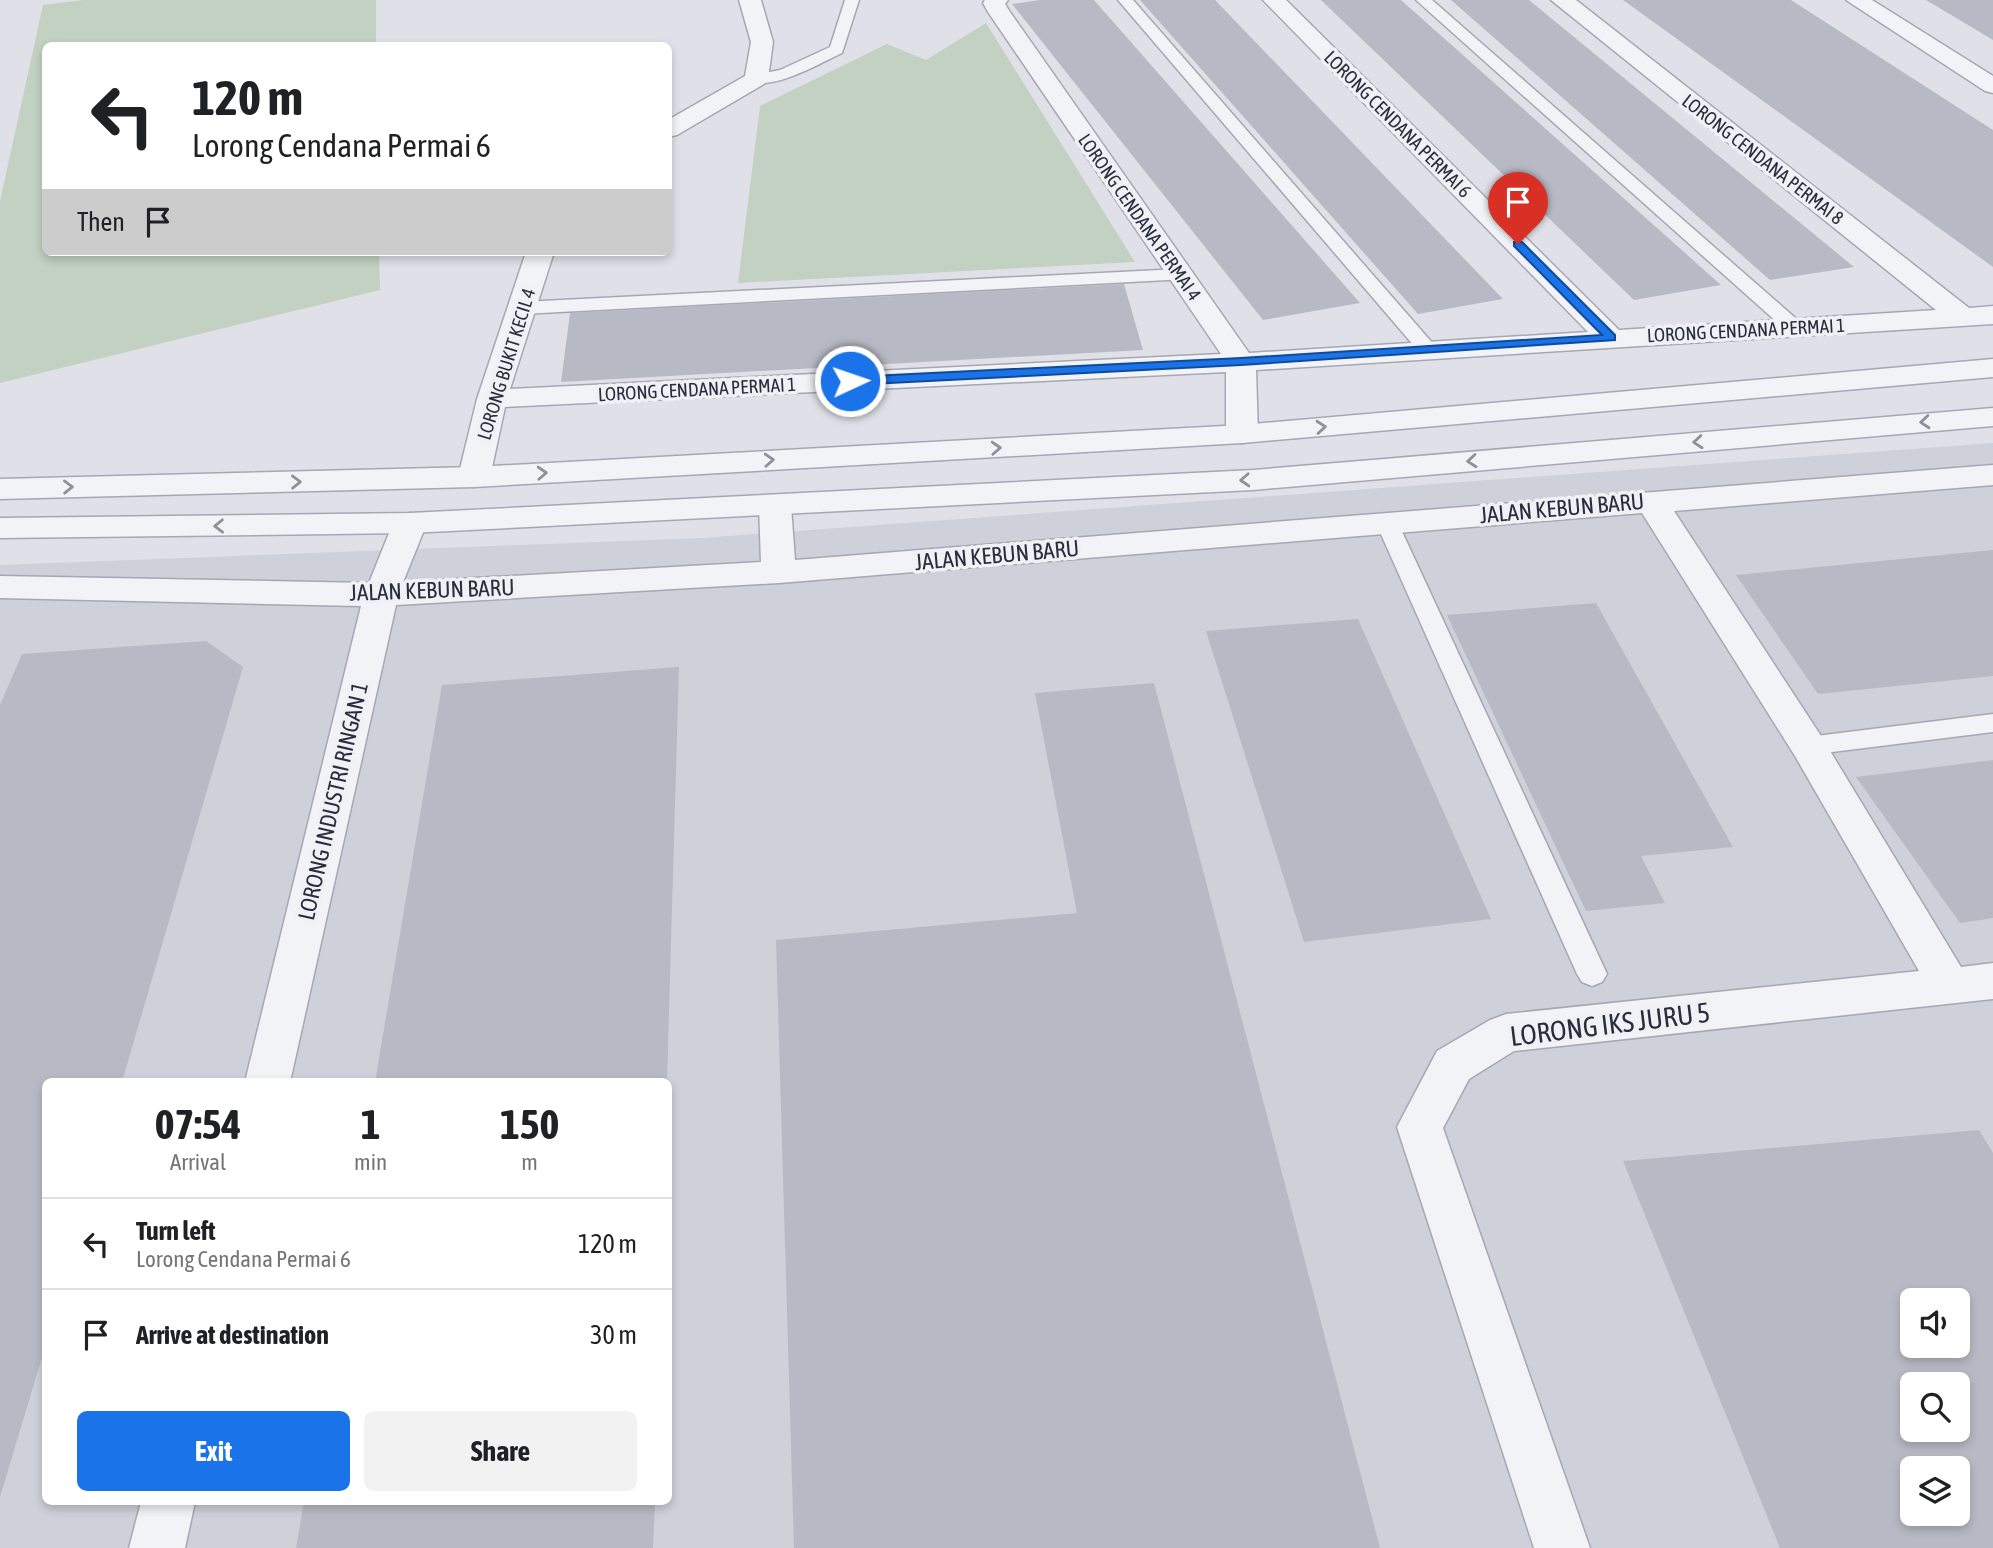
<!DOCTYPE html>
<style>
:root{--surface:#fff;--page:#f2f2f2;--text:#202124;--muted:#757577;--line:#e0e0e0;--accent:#1a73e8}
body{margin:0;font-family:"Asap Condensed",sans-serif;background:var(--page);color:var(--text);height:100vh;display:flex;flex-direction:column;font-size:26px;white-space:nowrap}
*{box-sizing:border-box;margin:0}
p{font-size:23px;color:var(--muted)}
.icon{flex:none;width:38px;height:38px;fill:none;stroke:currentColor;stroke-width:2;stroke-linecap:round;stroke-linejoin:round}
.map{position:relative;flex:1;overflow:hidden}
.side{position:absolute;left:42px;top:1078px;width:630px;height:427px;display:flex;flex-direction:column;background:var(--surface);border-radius:10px;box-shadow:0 4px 10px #0003}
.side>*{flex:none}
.guide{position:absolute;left:42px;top:42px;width:630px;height:214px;border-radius:10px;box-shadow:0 4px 10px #0003;background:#fff;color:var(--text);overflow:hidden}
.buttons{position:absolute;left:1900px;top:1288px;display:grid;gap:14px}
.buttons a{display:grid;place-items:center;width:70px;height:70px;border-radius:10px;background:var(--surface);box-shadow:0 4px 10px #0003;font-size:35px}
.pin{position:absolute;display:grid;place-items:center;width:60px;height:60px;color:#fff;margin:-72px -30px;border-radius:50% 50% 50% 0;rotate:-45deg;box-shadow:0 0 7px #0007}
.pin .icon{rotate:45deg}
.me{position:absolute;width:77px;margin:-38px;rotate:87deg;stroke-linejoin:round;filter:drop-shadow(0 0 5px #0008)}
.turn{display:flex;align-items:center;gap:24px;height:147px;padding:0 35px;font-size:32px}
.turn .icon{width:91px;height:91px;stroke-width:2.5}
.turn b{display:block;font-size:49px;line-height:60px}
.then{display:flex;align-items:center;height:66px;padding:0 35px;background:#0003;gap:14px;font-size:26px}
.eta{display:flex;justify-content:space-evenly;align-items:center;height:119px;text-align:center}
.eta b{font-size:42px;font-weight:700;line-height:49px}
.button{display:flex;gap:14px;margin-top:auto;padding:14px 35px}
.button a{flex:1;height:80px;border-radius:10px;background:var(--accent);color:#fff;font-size:28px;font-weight:700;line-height:80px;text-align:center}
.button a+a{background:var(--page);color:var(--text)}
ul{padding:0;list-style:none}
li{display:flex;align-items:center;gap:21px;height:91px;padding:0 35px;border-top:2px solid var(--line)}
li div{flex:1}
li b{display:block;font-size:26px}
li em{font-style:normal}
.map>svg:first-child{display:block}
.built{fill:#ced0da;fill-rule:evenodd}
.green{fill:#c2d1c2}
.building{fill:#b7bac4;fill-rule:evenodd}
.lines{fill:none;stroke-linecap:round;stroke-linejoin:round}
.service-casing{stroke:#a6a7b2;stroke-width:3}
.minor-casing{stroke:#a6a7b2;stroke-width:3}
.tertiary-casing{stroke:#a6a7b2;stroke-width:3}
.service{fill:#f2f3f6;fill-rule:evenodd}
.minor{fill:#f2f3f6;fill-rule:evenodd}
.tertiary{fill:#f2f3f6;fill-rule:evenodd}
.oneway{stroke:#8e909a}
.route{fill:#1a73e8;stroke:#114b97;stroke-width:2}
.labels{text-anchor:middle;stroke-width:7;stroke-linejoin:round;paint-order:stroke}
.far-street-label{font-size:19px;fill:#2a2d3e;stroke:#eff1f5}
.street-label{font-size:23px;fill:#2a2d3e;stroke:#eff1f5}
.near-street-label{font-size:28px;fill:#2a2d3e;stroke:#eff1f5}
</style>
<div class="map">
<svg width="1993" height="1548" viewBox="0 0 1993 1548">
<rect width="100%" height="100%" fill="#e0e1e8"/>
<path class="built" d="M 1993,443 L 1993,1548 L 0,1548 L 0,565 L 701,538 ZM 46,1082 L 668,1082 L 668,1502 L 46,1502 ZM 1913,1300 L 1958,1300 L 1958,1346 L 1913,1346 ZM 1913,1384 L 1958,1384 L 1958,1430 L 1913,1430 ZM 1913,1468 L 1958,1468 L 1958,1514 L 1913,1514 Z"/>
<g class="green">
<path d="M 83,0 L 376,0 L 376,45 L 46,46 L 46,252 L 379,252 L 380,290 L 0,383 L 0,201 L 43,5 Z"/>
<path d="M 986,23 L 1135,262 L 738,283 L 760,106 L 887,44 L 926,60 Z"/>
</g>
<g class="building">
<path d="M 1040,0 L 1094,0 L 1360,303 L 1263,320 L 1012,4 Z"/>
<path d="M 1140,0 L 1215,0 L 1503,299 L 1418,314 Z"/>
<path d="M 1321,0 L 1401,0 L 1721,285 L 1634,300 Z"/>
<path d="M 1451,0 L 1529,0 L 1854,267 L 1770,280 Z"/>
<path d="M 1623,0 L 1791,0 L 1993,130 L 1993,267 Z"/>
<path d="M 1926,0 L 1993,0 L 1993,40 Z"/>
<path d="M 1124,284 L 1143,350 L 561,382 L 570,313 Z"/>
<path d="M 1993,550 L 1993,676 L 1818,694 L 1736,575 Z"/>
<path d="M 1596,603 L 1733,847 L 1641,856 L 1665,903 L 1586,911 L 1447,615 Z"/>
<path d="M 1358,619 L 1491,919 L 1304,942 L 1206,631 Z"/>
<path d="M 206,641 L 243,667 L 122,1082 L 46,1082 L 46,1344 L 0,1497 L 0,705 L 22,654 Z"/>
<path d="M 679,667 L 667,1082 L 375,1082 L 442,685 Z"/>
<path d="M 1154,683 L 1380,1548 L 794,1548 L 776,940 L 1077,913 L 1035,693 Z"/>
<path d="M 1993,760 L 1993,918 L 1960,923 L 1856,777 Z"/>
<path d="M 1979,1130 L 1993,1153 L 1993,1548 L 1780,1548 L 1623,1161 ZM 1913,1300 L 1958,1300 L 1958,1346 L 1913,1346 ZM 1913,1384 L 1958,1384 L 1958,1430 L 1913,1430 ZM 1913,1468 L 1958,1468 L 1958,1514 L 1913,1514 Z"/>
<path d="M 304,1502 L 655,1502 L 653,1548 L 296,1548 Z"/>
</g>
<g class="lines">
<defs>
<g id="service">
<path d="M 845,0 L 859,0 L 842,53 C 818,64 777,89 750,82 L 748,79 L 750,76 L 780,70 L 830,47 Z"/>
<path d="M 1118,0 L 1133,0 L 1435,346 L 1438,350 L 1435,354 L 1421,354 Z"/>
<path d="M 1416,0 L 1432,0 L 1801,323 L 1804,327 L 1801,331 L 1787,331 Z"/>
<path d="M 1180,269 L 1187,271 L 1189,275 L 1187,279 L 522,314 L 512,308 L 522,302 Z"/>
<path d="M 1387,516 L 1395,518 L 1398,523 L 1607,974 L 1602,982 L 1592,986 L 1582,982 L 1577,974 L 1376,523 L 1379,518 Z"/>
<path d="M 1993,714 L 1993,732 L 1808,755 L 1799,753 L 1795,746 L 1799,739 L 1808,737 Z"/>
</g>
<g id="minor">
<path d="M 739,0 L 761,0 L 773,42 L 768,79 L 764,84 L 677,135 L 668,137 L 668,120 L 745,76 L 751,42 Z"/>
<path d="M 985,0 L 1008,0 L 1005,4 L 1010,12 L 1249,353 L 1588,332 L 1263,0 L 1286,0 L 1619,330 L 1936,310 L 1551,0 L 1576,0 L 1969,308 L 1993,306 L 1993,324 L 1256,370 L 1258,434 L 1253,441 L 1242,443 L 1231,441 L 1226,434 L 1226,372 L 505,407 L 490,477 L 485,484 L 474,487 L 463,484 L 458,477 L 477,399 L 526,252 L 554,252 L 510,389 L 1221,354 L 988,12 L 983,3 Z"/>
<path d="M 1846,0 L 1872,0 L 1993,76 L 1993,93 L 1985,91 Z"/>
<path d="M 1993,465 L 1993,485 L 1674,511 L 1821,736 L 1961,967 L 1993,963 L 1993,999 L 1514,1051 L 1469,1079 L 1443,1128 L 1590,1548 L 1534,1548 L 1397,1127 L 1437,1051 L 1490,1020 L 1506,1014 L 1919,971 L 1795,756 L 1642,513 L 779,583 L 396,605 L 290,1082 L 245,1082 L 361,606 L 0,598 L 0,576 L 369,583 L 393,523 L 398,516 L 410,513 L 422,516 L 427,523 L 403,582 L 761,562 L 759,506 L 763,499 L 775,496 L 787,499 L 791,506 L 795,560 Z"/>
<path d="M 141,1502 L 195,1502 L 185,1548 L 129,1548 Z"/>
</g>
<g id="tertiary">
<path d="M 1993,359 L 1993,377 L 1242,443 L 474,487 L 0,499 L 0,479 L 474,467 L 1242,425 Z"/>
<path d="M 1993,408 L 1993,426 L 1253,490 L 410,533 L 0,538 L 0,518 L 410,513 L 1253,470 Z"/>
</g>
</defs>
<use href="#service" class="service-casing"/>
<use href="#minor" class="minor-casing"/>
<use href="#tertiary" class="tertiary-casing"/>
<use href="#service" class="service"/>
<use href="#minor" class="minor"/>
<use href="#tertiary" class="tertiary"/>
</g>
<defs><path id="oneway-chevron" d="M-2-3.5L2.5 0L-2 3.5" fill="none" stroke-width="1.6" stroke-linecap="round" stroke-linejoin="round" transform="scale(1.75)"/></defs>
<g class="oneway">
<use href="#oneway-chevron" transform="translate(1925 422) rotate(175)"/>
<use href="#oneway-chevron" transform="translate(1321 427) rotate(-5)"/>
<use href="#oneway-chevron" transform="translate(1698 442) rotate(175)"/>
<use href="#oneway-chevron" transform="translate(996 448) rotate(-3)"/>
<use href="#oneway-chevron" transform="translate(769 460) rotate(-3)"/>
<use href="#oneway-chevron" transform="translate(1472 461) rotate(175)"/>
<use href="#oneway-chevron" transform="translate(542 473) rotate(-3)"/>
<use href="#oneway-chevron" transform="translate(1245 480) rotate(177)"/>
<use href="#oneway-chevron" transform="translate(296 482) rotate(-1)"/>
<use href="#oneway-chevron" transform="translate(68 487) rotate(-1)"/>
<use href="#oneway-chevron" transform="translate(219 526) rotate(179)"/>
</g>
<path class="route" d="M 1514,242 L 1522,242 L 1615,335 L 1615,340 L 1241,365 L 850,385 L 843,381 L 850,377 L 1241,358 L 1602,335 L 1514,246 Z"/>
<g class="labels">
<g class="far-street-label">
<text transform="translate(1398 124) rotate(45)" y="7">LORONG CENDANA PERMAI 6</text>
<text transform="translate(1763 159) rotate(38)" y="7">LORONG CENDANA PERMAI 8</text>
<text transform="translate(1140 217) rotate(55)" y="7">LORONG CENDANA PERMAI 4</text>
<text transform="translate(1746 330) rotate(-3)" y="7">LORONG CENDANA PERMAI 1</text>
<text transform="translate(506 364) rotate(-73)" y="7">LORONG BUKIT KECIL 4</text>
<text transform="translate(697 389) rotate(-3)" y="7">LORONG CENDANA PERMAI 1</text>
</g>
<g class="street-label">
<text transform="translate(1562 508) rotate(-5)" y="8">JALAN KEBUN BARU</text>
<text transform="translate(997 555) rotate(-5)" y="8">JALAN KEBUN BARU</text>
<text transform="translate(432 590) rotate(-2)" y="8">JALAN KEBUN BARU</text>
<text transform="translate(333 801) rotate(-77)" y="8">LORONG INDUSTRI RINGAN 1</text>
</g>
<g class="near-street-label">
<text transform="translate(1610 1024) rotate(-7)" y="10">LORONG IKS JURU 5</text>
</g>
</g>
</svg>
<div class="buttons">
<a><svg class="icon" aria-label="sound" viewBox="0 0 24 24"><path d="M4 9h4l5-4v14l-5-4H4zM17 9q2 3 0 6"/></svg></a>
<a><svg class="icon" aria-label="search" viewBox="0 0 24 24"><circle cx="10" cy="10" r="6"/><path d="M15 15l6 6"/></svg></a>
<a><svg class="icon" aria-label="layers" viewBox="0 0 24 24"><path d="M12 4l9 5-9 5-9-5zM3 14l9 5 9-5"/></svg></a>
</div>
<div class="pin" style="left:1518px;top:244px;background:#d93025"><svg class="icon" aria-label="arrive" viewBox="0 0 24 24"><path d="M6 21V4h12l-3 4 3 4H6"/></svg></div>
<svg class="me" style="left:850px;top:381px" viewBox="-20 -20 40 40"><circle r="17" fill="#1a73e8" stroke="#fff" stroke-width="3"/><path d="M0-11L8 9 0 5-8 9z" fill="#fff"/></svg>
<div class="guide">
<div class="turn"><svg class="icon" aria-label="left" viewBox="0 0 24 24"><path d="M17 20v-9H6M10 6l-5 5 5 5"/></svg><div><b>120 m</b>Lorong Cendana Permai 6</div></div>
<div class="then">Then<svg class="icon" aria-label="arrive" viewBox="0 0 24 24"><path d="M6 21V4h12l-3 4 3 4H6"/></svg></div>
</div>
<section class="side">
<div class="eta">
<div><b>07:54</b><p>Arrival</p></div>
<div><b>1</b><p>min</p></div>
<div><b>150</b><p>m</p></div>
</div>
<ul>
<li><svg class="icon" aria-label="left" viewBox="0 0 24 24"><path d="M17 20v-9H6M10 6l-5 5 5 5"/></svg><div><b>Turn left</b><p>Lorong Cendana Permai 6</p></div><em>120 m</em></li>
<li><svg class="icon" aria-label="arrive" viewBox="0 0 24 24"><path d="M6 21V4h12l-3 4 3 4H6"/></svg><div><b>Arrive at destination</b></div><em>30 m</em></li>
</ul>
<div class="button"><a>Exit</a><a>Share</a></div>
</section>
</div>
